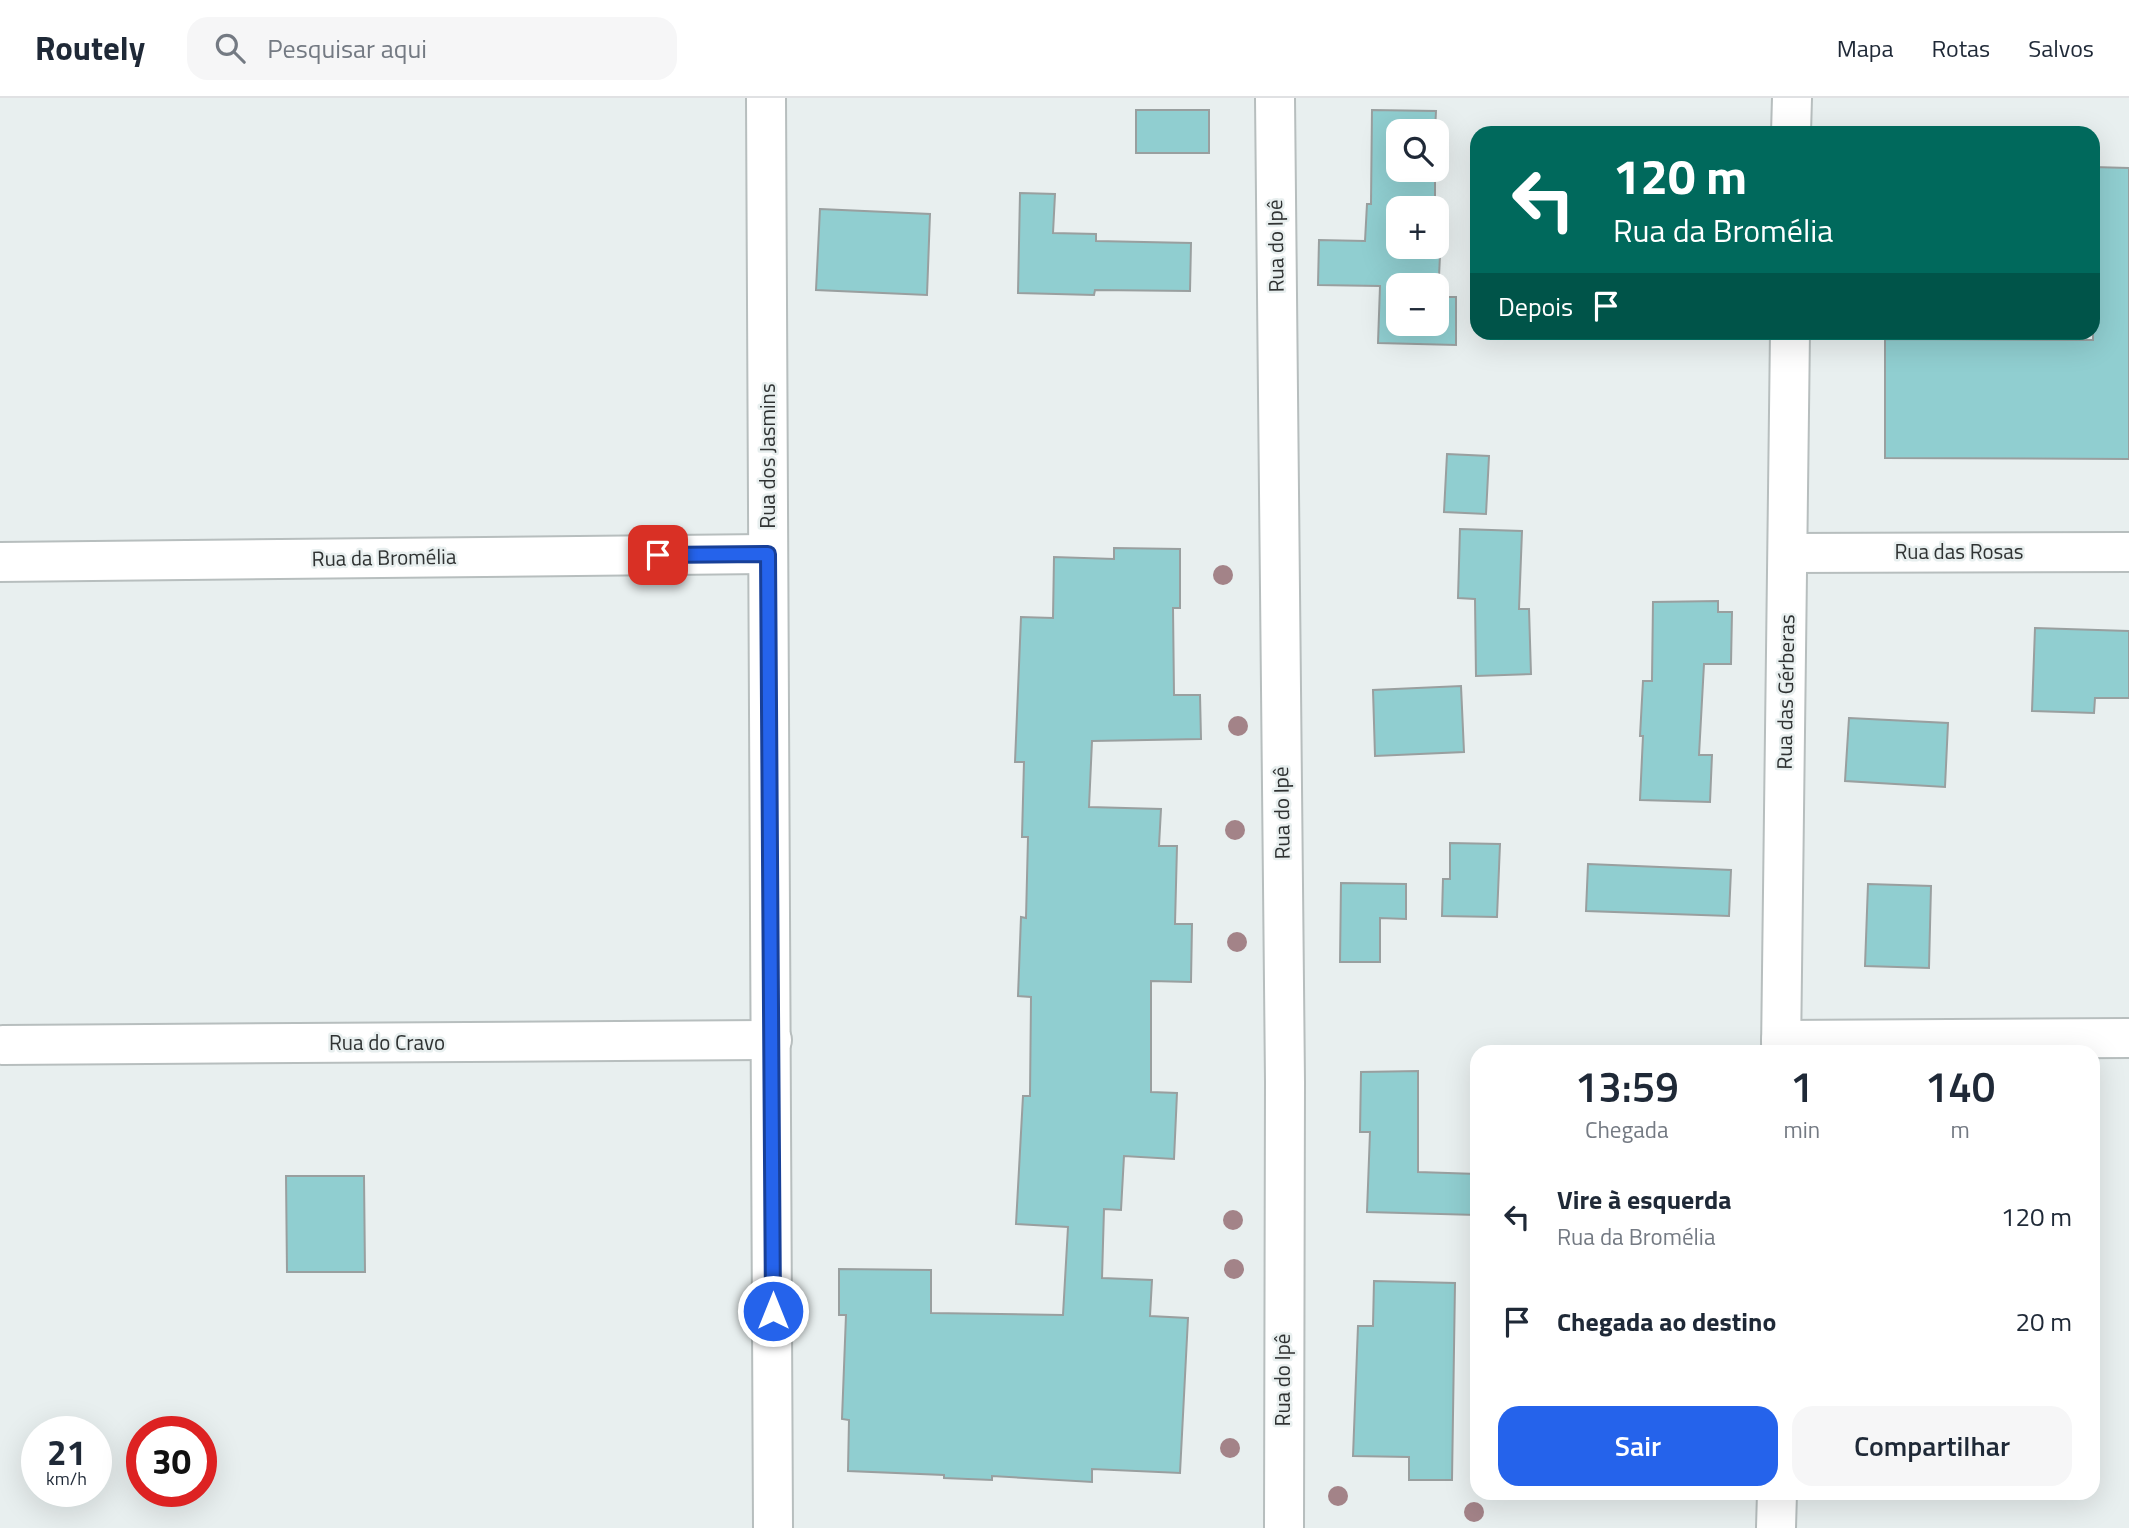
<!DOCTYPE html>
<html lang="pt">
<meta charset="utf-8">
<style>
:root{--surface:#fff;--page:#f6f6f7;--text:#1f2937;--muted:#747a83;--line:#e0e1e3;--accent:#2563eb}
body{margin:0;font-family:"Titillium Web",sans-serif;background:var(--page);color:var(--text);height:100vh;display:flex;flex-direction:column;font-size:26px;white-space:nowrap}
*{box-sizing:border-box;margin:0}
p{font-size:23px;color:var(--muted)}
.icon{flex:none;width:38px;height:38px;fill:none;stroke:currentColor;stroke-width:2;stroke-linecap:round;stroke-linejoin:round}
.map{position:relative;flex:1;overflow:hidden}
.drawer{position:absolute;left:1470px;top:947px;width:630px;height:455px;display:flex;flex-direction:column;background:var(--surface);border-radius:21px;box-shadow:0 7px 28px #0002}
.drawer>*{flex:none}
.guide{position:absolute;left:1470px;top:28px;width:630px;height:214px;border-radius:21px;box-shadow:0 7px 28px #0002;background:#00695c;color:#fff;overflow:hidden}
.controls{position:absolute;left:1386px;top:21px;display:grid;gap:14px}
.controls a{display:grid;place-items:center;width:63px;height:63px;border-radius:14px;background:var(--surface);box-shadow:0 7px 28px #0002;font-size:35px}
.speed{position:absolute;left:21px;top:1318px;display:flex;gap:14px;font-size:35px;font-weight:700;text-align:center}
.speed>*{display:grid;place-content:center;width:91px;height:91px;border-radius:50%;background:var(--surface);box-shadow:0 7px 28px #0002;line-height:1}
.speed small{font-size:18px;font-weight:400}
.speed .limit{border:10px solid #d22;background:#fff;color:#111}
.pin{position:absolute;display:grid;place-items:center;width:60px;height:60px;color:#fff;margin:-30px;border-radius:14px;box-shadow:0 4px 10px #0006}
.me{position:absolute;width:77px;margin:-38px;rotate:0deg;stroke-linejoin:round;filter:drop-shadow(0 0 5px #0008)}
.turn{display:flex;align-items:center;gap:24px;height:147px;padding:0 28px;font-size:32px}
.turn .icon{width:91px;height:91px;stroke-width:2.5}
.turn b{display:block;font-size:49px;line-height:60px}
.then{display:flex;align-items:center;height:66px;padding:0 28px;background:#0003;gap:14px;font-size:26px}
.eta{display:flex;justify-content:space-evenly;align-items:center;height:119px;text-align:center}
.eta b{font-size:42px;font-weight:600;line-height:49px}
.action{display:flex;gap:14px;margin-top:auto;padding:14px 28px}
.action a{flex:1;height:80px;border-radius:21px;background:var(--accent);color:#fff;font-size:28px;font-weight:600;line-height:80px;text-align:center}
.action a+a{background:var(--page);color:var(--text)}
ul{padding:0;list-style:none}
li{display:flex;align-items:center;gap:21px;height:105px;padding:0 28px}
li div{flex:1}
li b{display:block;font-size:26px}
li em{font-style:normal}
header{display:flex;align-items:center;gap:42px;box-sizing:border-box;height:98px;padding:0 35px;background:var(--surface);border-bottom:2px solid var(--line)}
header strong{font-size:33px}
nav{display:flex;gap:38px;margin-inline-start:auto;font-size:24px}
.search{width:490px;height:63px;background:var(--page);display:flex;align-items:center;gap:18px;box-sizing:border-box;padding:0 24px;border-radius:21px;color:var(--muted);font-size:26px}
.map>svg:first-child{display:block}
.building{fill:#90ced0;stroke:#999f9f;stroke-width:2;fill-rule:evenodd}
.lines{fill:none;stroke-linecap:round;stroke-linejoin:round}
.street-casing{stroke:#b7bebe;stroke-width:42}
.secondary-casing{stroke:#b7bebe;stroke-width:42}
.street{stroke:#fff;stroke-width:38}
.secondary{stroke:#fff;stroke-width:38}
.tree{fill:#a38388}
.route-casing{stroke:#184099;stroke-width:18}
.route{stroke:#2563eb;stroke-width:12}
.labels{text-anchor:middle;stroke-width:5;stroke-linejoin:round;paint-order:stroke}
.street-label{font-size:21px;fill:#2f3232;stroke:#e8efef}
</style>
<header>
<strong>Routely</strong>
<div class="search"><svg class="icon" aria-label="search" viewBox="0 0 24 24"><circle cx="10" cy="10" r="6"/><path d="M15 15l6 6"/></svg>Pesquisar aqui</div>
<nav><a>Mapa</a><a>Rotas</a><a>Salvos</a></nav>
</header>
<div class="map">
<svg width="2129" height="1430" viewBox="0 0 2129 1430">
<rect width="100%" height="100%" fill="#e8efef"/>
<g class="building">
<rect x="1136" y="12" width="73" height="43"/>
<path d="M 1372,12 L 1436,13 L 1435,33 L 1398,33 L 1398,72 L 1435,72 L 1435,110 L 1398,110 L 1398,149 L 1437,149 L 1437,137 L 1441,137 L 1438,199 L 1456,199 L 1456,247 L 1378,245 L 1380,188 L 1318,187 L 1319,142 L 1365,143 L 1367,106 L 1371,106 ZM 1398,187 L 1437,187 L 1437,226 L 1398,226 Z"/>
<path d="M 2093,69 L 2129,70 L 2129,361 L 1885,360 L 1885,241 L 2093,242 Z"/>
<path d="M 1020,95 L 1055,96 L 1053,135 L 1096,136 L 1096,143 L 1191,145 L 1190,193 L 1095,192 L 1094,197 L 1018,195 Z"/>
<path d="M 820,111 L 930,116 L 927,197 L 816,192 Z"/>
<path d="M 1447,356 L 1489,358 L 1486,416 L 1444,414 Z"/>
<path d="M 1460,431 L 1522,433 L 1519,511 L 1529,511 L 1531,576 L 1476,578 L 1475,501 L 1458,500 Z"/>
<path d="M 1114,450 L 1180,451 L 1180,510 L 1173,510 L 1174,597 L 1200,597 L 1201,641 L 1092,643 L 1089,709 L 1161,711 L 1159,748 L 1177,748 L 1175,826 L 1192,826 L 1191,884 L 1151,883 L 1151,994 L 1177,995 L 1174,1061 L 1124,1058 L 1121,1112 L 1104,1111 L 1102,1180 L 1152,1182 L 1150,1218 L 1188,1220 L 1180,1375 L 1092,1371 L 1092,1384 L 992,1378 L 992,1382 L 944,1380 L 944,1377 L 848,1373 L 849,1322 L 842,1321 L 846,1217 L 839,1217 L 839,1171 L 931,1172 L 931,1215 L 1063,1217 L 1068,1129 L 1016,1126 L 1023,998 L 1030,998 L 1031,899 L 1018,898 L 1021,819 L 1026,820 L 1028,739 L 1022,739 L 1024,664 L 1015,664 L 1021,519 L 1053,520 L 1054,459 L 1114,461 Z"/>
<path d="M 1718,503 L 1718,514 L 1732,514 L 1731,566 L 1704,566 L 1699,657 L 1712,657 L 1710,704 L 1640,702 L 1643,638 L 1640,638 L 1643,583 L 1652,583 L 1653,504 Z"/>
<path d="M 2035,530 L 2129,533 L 2129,600 L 2095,600 L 2094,615 L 2032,613 Z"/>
<path d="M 1461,588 L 1464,654 L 1375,658 L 1373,592 Z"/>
<path d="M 1849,620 L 1948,625 L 1945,689 L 1845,683 Z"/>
<path d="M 1450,745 L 1500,746 L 1497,819 L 1442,818 L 1443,781 L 1450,781 Z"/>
<path d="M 1588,766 L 1731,772 L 1729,818 L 1586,813 Z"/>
<path d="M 1341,785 L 1406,786 L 1406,821 L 1380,820 L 1380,864 L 1340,864 Z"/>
<path d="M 1868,786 L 1931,788 L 1929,870 L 1865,868 Z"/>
<path d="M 1418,973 L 1418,1074 L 1477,1076 L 1477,1117 L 1367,1114 L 1370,1034 L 1360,1034 L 1361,974 Z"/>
<path d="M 286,1078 L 364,1078 L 365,1174 L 287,1174 Z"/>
<path d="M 1374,1183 L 1455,1185 L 1452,1382 L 1409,1382 L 1409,1359 L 1353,1358 L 1358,1228 L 1373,1228 Z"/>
</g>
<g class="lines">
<defs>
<g id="street">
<path d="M 766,0 L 773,1430"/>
<path d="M 1791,35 L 1792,0"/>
<path d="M 1788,455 L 2129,454"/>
<path d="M 0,464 L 768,456"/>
<path d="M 1781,942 L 2129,940"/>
<path d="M 3,947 L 772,942"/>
<path d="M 1781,954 L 1790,234"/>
<path d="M 1776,1430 L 1777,1395"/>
</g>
<path id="secondary" d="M 1275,0 L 1285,984 L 1284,1430"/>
</defs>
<use href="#street" class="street-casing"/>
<use href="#secondary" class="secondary-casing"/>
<use href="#street" class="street"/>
<use href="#secondary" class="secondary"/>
</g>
<g class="tree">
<circle cx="1223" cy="477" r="10"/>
<circle cx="1238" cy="628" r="10"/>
<circle cx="1235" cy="732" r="10"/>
<circle cx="1237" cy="844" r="10"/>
<circle cx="1233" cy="1122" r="10"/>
<circle cx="1234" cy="1171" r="10"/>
<circle cx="1230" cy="1350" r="10"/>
<circle cx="1338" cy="1398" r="10"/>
<circle cx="1474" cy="1414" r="10"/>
</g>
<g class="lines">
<defs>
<path id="route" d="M 658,457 L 768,456 L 773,1213"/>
</defs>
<use href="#route" class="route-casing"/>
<use href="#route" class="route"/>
</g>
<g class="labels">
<g class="street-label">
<text transform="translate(1276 148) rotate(-91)" y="7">Rua do Ipê</text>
<text transform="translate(768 358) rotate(-90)" y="7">Rua dos Jasmins</text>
<text x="1959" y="461">Rua das Rosas</text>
<text transform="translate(384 460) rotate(-1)" y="7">Rua da Bromélia</text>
<text transform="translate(1786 594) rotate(-89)" y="7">Rua das Gérberas</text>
<text transform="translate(1282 715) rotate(-91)" y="7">Rua do Ipê</text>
<text x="387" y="952">Rua do Cravo</text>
<text transform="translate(1283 1282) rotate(-90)" y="7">Rua do Ipê</text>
</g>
</g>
</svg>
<div class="controls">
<a><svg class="icon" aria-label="search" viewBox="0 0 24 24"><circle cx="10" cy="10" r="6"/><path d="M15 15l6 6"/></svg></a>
<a>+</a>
<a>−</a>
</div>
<div class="speed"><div>21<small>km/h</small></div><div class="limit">30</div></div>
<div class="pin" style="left:658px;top:457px;background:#d93025"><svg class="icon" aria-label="arrive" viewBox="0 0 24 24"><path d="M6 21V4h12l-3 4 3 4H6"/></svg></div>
<svg class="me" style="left:773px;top:1213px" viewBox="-20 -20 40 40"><circle r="17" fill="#2563eb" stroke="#fff" stroke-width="3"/><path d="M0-11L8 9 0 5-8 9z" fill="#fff"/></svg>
<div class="guide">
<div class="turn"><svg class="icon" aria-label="left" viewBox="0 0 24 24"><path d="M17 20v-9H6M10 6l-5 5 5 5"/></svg><div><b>120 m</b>Rua da Bromélia</div></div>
<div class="then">Depois<svg class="icon" aria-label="arrive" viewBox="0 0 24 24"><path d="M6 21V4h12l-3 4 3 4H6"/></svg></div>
</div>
<section class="drawer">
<div class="eta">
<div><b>13:59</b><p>Chegada</p></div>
<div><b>1</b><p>min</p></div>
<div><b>140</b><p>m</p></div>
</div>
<ul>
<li><svg class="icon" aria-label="left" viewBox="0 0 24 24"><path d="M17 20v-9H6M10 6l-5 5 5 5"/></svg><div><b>Vire à esquerda</b><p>Rua da Bromélia</p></div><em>120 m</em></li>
<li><svg class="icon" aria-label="arrive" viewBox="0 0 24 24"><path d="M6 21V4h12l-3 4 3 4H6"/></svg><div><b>Chegada ao destino</b></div><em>20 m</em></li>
</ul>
<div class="action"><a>Sair</a><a>Compartilhar</a></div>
</section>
</div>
